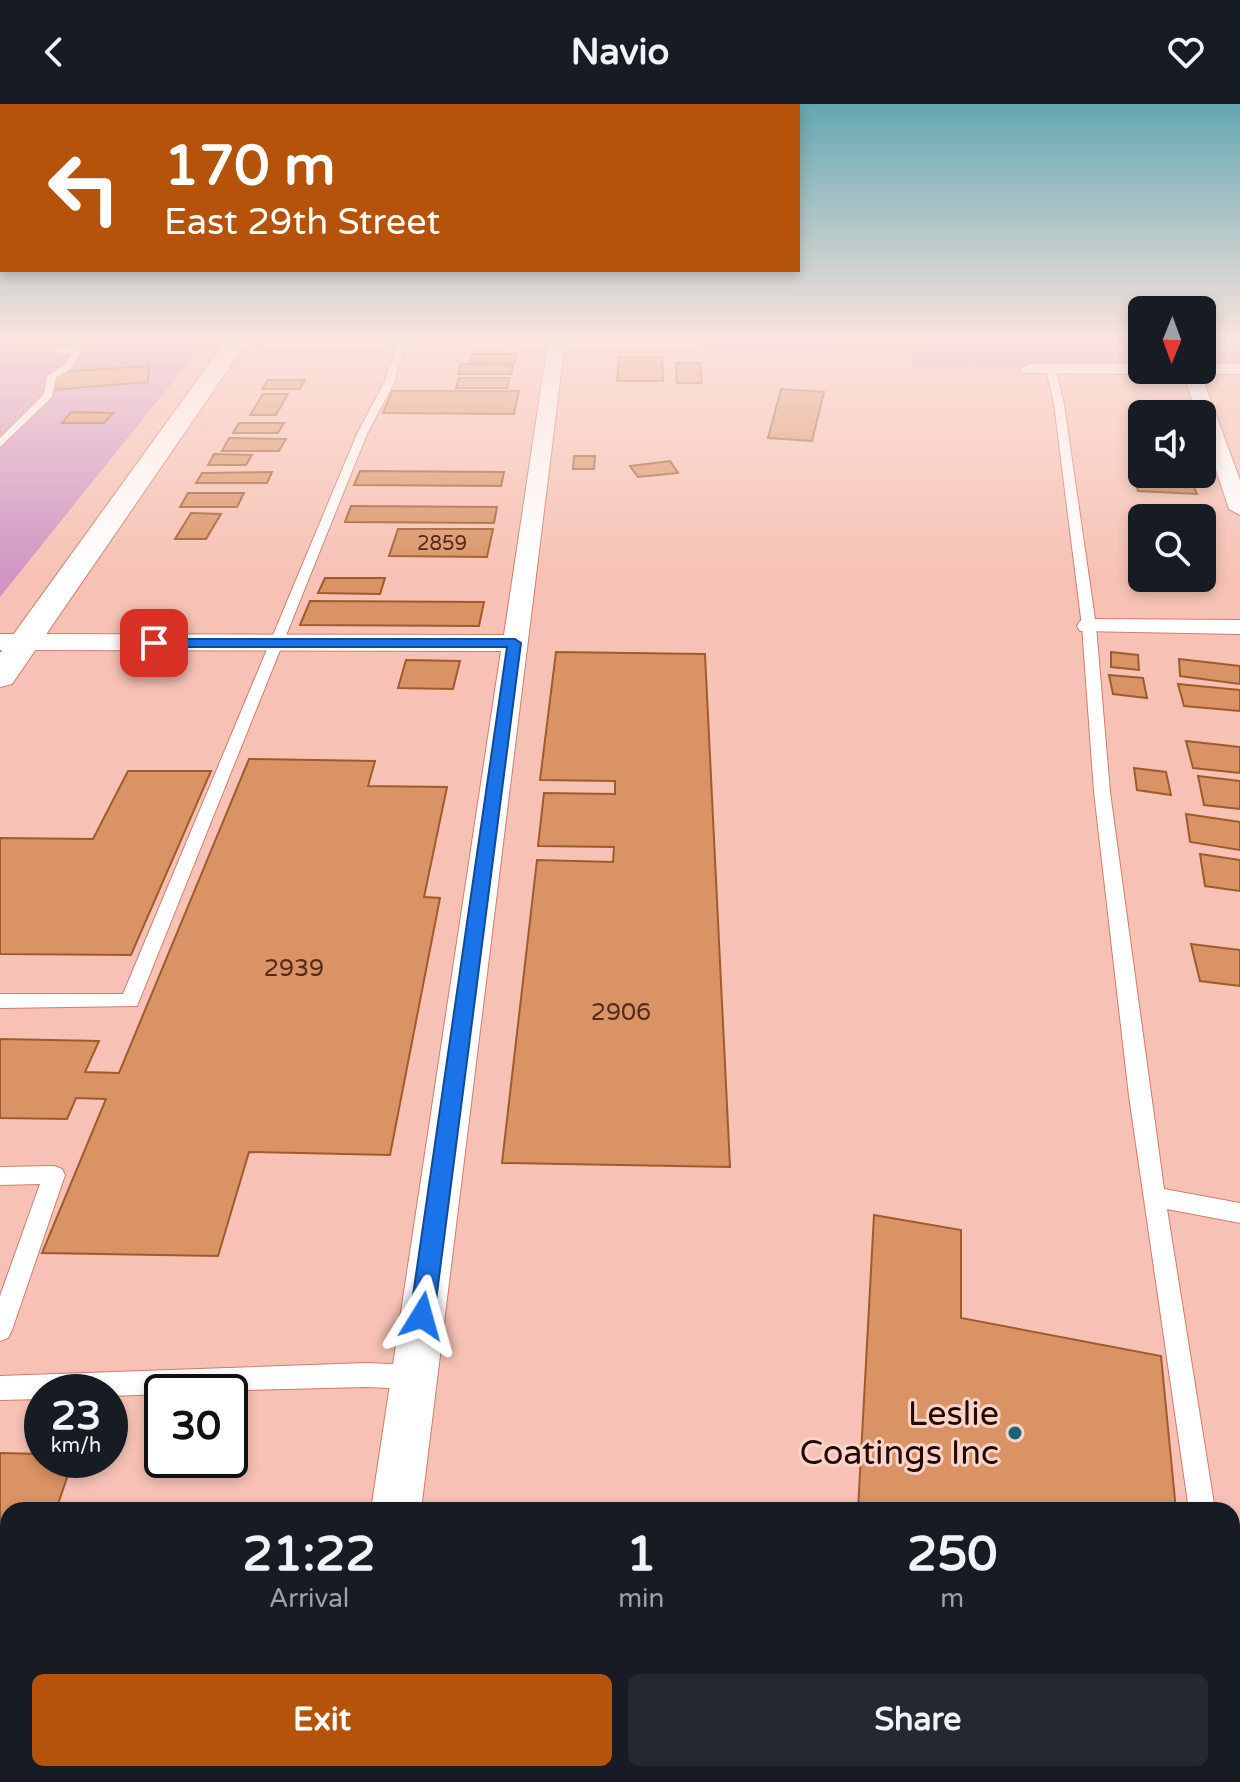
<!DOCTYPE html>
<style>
:root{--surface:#171b24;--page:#242831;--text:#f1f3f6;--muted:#9ea1a6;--accent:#b45309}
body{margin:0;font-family:"Varela Round",sans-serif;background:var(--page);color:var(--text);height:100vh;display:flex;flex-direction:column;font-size:30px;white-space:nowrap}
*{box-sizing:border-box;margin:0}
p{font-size:26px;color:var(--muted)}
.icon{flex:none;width:44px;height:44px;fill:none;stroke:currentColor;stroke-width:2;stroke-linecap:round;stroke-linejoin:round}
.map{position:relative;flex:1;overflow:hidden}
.side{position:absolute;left:0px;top:1398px;width:1240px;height:280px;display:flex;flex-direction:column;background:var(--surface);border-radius:24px 24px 0 0;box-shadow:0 4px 12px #0003}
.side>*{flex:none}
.hud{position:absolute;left:0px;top:0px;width:800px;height:168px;box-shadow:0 4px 12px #0003;background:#b45309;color:#fff;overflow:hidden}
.needle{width:52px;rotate:181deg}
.controls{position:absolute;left:1128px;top:192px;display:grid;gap:16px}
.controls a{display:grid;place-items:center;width:88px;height:88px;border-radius:12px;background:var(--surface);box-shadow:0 4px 12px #0003;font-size:40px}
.speed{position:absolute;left:24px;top:1270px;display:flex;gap:16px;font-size:40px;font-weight:700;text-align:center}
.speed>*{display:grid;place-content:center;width:104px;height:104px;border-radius:50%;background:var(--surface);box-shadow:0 4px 12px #0003;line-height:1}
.speed small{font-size:20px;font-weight:400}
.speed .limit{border:4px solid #111;border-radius:12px;background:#fff;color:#111}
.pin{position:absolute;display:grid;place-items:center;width:68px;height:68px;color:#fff;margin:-34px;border-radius:16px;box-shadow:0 4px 12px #0006}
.me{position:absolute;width:88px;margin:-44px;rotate:8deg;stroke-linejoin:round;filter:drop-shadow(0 0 6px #0008)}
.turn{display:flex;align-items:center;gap:28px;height:168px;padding:0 32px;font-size:36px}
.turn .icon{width:104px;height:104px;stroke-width:2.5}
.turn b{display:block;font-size:56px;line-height:68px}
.eta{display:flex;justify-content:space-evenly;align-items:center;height:136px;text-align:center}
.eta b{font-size:48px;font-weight:800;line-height:56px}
.primary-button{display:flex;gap:16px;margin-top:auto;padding:16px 32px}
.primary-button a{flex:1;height:92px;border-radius:12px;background:var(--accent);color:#fff;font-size:32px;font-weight:800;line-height:92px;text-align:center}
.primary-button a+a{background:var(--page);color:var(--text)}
header{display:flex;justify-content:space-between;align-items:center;height:104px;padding:0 32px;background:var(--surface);font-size:36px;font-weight:800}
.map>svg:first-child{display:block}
.green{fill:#cf96c3}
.building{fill:#da9364;stroke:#9e5c2d;stroke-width:2}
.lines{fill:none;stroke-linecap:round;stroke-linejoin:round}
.service-casing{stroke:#cf7d6b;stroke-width:2}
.minor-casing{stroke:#cf7d6b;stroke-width:2}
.secondary-casing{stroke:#cf7d6b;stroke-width:2}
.service{fill:#fff;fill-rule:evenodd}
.minor{fill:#fff;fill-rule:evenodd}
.secondary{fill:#fff;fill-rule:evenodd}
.route{fill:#1a73e8;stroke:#114b97;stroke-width:2}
.poi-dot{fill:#1a6371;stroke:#f8d4cb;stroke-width:3}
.labels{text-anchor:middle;stroke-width:6;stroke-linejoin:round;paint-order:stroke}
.far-number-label{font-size:20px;fill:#532b1b}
.number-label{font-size:24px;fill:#532b1b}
.near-poi-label{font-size:34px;fill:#260803;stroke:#f8d4cb;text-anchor:end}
</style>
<header><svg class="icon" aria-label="back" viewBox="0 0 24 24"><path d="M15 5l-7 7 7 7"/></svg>Navio<svg class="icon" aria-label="heart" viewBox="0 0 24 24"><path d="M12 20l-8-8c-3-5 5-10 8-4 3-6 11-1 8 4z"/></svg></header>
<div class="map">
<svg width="1240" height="1678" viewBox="0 0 1240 1678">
<rect width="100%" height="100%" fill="#f7c2b5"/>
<g class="green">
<path d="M 0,235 L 207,235 L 0,493 Z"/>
<path d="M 712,235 L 838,235 L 836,247 L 713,247 Z"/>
<path d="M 915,235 L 1142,235 L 1142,262 L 912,263 Z"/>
<rect x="1202" y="235" width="38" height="28"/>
</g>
<g class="building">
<path d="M 472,250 L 516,250 L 514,259 L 470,258 Z"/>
<path d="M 619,253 L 662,253 L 663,277 L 617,277 Z"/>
<path d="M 676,259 L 700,259 L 702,279 L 677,279 Z"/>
<path d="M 461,260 L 513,261 L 511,270 L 458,270 Z"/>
<path d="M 149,262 L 148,278 L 52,286 L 57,268 Z"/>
<path d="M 459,274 L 509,274 L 507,284 L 456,284 Z"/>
<path d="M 268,276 L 305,276 L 300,285 L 262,285 Z"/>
<path d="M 781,285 L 824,288 L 812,337 L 768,334 Z"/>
<path d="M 392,287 L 519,287 L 514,310 L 383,309 Z"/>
<path d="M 263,290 L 288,290 L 276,311 L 250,311 Z"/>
<path d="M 71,308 L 113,309 L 104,319 L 62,319 Z"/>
<path d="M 239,319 L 284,319 L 278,329 L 233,329 Z"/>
<path d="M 229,334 L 286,335 L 279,347 L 222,347 Z"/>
<path d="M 1129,338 L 1142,339 L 1142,352 L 1130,351 Z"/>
<path d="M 214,350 L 252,351 L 246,361 L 208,361 Z"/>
<path d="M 574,352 L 595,352 L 594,365 L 573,365 Z"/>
<path d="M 670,357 L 678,369 L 638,373 L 630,362 Z"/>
<path d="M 360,367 L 504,368 L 501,382 L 354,381 Z"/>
<path d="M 272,368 L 267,379 L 196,379 L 202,369 Z"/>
<path d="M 1135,375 L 1192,379 L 1197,390 L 1138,387 Z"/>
<path d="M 188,389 L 244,389 L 237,403 L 180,403 Z"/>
<path d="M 351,402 L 497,403 L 494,419 L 345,418 Z"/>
<path d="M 1145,408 L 1200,413 L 1200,414 L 1147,414 Z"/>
<path d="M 191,409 L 221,410 L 206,435 L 175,435 Z"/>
<path d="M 398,425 L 493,425 L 487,453 L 389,452 Z"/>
<path d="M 325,474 L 385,474 L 380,490 L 318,489 Z"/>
<path d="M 310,497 L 484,498 L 479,522 L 300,521 Z"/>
<path d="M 556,548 L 705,550 L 730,1063 L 502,1059 L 537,756 L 613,758 L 614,743 L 538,742 L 544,689 L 615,690 L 615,677 L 540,676 Z"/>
<path d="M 1111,548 L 1138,551 L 1139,566 L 1111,563 Z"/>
<path d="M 1179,555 L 1240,562 L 1240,580 L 1180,572 Z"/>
<path d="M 406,556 L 460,557 L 453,585 L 398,584 Z"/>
<path d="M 1109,571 L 1143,574 L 1147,594 L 1113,590 Z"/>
<path d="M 1178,580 L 1240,586 L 1240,607 L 1184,602 Z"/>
<path d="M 1186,637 L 1240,643 L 1240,669 L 1193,664 Z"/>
<path d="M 249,655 L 375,657 L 368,682 L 447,683 L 424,793 L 440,794 L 390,1051 L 249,1048 L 218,1152 L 42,1149 L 106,995 L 76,994 L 67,1015 L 0,1014 L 0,935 L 99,937 L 85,968 L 119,969 Z"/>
<path d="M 1134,664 L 1166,668 L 1171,691 L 1137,686 Z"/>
<path d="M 128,667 L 211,667 L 131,851 L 0,850 L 0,734 L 93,735 Z"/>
<path d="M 1198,672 L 1240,677 L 1240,705 L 1204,701 Z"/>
<path d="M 1186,710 L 1240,718 L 1240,746 L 1190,738 Z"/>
<path d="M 1200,750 L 1240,756 L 1240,787 L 1205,782 Z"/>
<path d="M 1191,840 L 1240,846 L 1240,882 L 1200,877 Z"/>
<path d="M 874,1111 L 961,1126 L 961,1214 L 1161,1252 L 1176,1406 L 858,1406 Z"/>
<path d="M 0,1349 L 42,1350 L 42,1356 L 73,1356 L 56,1406 L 8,1406 L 8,1418 L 0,1418 Z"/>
<path d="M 0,1621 L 8,1621 L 8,1670 L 312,1670 L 310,1678 L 0,1678 Z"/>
<path d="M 1232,1638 L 1240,1638 L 1240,1678 L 1196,1678 L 1194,1670 L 1232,1670 Z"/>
</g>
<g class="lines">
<defs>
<g id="service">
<path d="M 0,235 L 236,235 L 240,238 L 236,241 L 0,240 Z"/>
<path d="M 399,235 L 407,235 L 394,279 L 367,330 L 137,902 L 0,904 L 0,890 L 123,890 L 357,330 L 384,279 Z"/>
<path d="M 55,245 L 77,244 L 81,247 L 71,265 L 56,273 L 52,293 L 0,343 L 0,334 L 44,290 L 47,272 L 64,261 L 71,250 L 55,249 Z"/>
<path d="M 1051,262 L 1056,265 L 1064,300 L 1096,522 L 1110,688 L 1164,1085 L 1240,1099 L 1240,1119 L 1167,1105 L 1215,1406 L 1189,1406 L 1129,992 L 1094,688 L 1082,522 L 1054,300 L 1046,265 Z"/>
<path d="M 54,1062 L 62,1065 L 65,1071 L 12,1226 L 8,1234 L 0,1237 L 0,1192 L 40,1080 L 0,1081 L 0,1063 Z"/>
<path d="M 366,1259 L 414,1261 L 423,1265 L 426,1273 L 423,1281 L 414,1285 L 366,1283 L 162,1288 L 162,1290 L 110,1292 L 110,1288 L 42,1288 L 42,1295 L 0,1296 L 0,1272 Z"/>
</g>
<g id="minor">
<path d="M 230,235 L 705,235 L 709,239 L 701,244 L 564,244 L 421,1406 L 371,1406 L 501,547 L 0,546 L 0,530 L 504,531 L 547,244 L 236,243 L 230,242 Z"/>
<path d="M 1029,260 L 1142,260 L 1142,266 L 1150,266 L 1142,270 L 1023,269 L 1020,265 Z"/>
<path d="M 1202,260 L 1240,260 L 1240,270 L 1201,270 L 1240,376 L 1240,411 L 1229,405 L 1202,324 L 1202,310 L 1197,310 L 1182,266 L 1202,266 Z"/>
<path d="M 1089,515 L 1240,516 L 1240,530 L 1080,527 L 1077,522 L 1080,517 Z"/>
</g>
<g id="secondary">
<path d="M 227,235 L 249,235 L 12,580 L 0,583 L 0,549 Z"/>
<rect x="0" y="1479" width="8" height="70"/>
<rect x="1232" y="1486" width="8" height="70"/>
</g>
</defs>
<use href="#service" class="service-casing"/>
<use href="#minor" class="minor-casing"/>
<use href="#secondary" class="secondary-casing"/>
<use href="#service" class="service"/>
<use href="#minor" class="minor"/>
<use href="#secondary" class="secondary"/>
</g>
<linearGradient id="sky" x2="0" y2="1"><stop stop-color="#64a7b1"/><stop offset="0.5" stop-color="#fbe4de"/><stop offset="1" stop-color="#fbe4de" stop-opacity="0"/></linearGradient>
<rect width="1240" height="470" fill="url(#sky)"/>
<path class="route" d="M 515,535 L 521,539 L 434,1212 L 431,1220 L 422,1223 L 414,1220 L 410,1212 L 507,543 L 154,543 L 147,539 L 154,535 Z"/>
<circle class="poi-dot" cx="1015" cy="1329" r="8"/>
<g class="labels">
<g class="far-number-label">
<text x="442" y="446">2859</text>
</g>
<g class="number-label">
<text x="294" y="872">2939</text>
<text x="621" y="916">2906</text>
</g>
<g class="near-poi-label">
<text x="999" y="1321">Leslie<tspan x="999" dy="39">Coatings Inc</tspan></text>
</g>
</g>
</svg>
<div class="controls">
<a><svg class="needle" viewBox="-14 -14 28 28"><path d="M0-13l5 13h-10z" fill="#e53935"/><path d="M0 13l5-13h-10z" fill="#9ea1a6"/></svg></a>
<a><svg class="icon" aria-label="sound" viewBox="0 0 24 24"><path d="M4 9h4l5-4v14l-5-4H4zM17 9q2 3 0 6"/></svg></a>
<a><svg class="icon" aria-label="search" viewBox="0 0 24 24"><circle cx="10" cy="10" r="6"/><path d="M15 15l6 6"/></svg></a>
</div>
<div class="speed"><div>23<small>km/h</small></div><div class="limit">30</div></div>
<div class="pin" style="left:154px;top:539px;background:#d93025"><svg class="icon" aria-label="arrive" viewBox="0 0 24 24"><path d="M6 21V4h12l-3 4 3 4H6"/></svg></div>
<svg class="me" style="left:422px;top:1212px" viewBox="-20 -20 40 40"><path d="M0-17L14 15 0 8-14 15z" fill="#1a73e8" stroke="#fff" stroke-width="4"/></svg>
<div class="hud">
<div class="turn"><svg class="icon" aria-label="left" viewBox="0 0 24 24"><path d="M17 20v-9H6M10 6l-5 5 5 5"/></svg><div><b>170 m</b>East 29th Street</div></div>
</div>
<section class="side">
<div class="eta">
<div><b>21:22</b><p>Arrival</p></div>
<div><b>1</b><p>min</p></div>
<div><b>250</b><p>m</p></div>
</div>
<div class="primary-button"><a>Exit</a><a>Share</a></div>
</section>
</div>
